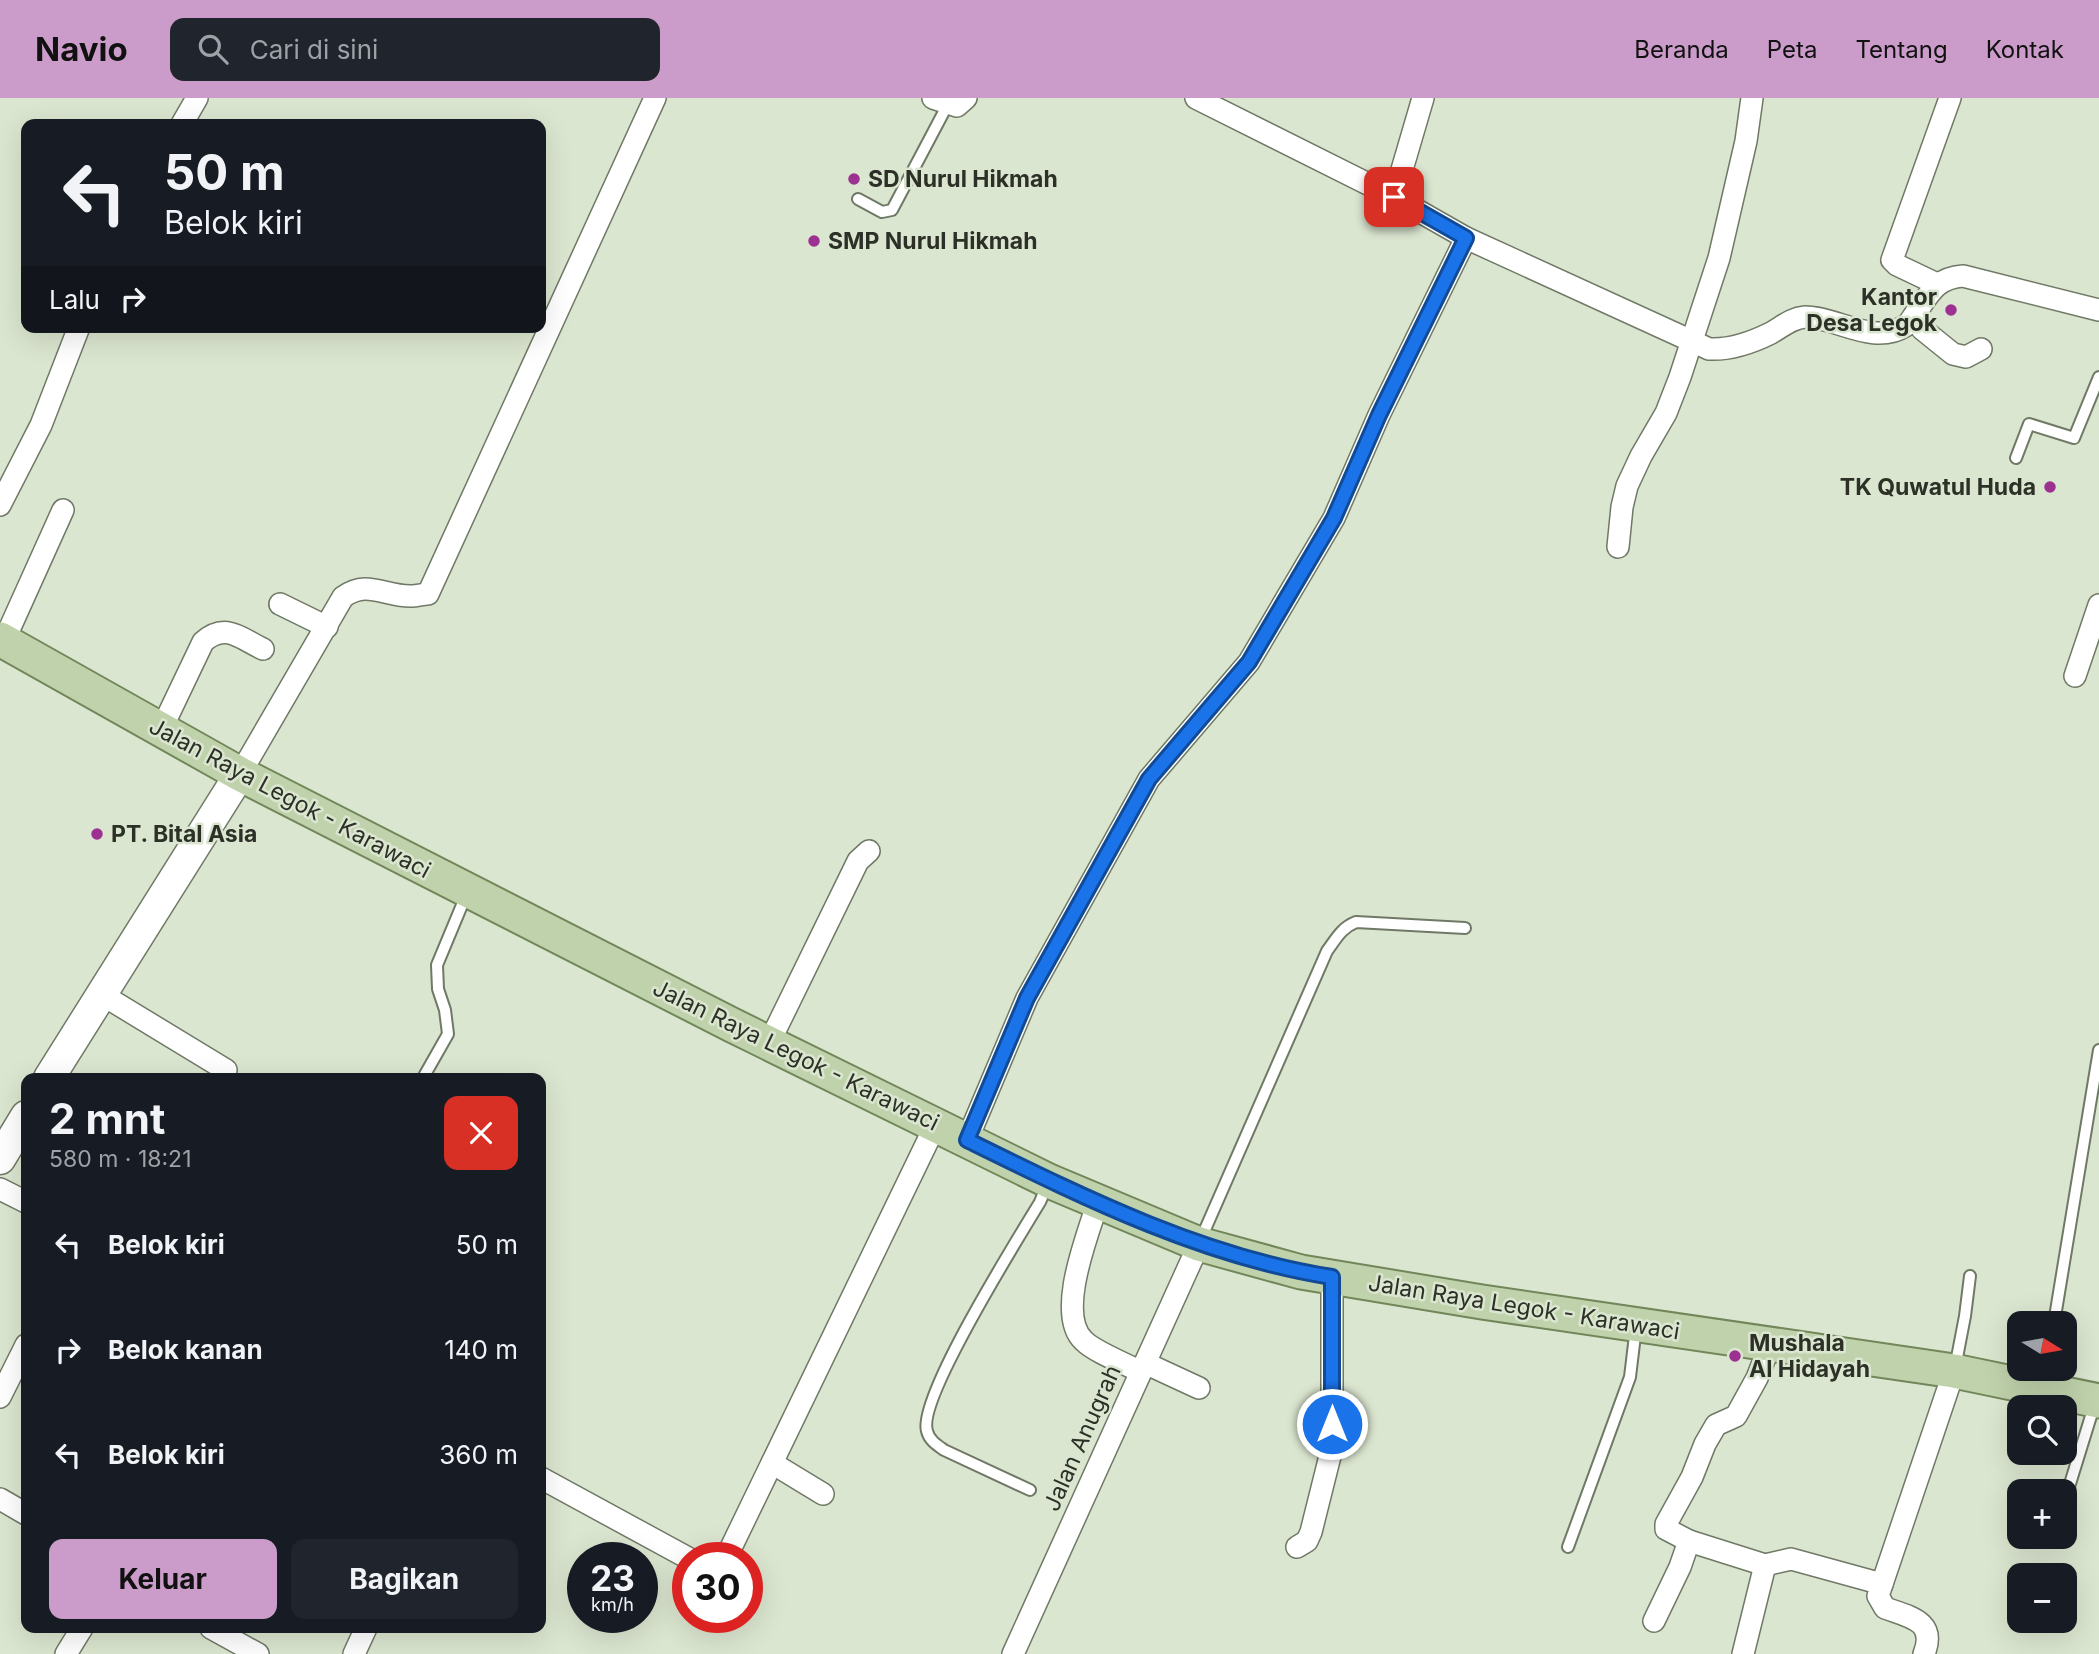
<!DOCTYPE html>
<html lang="id">
<meta charset="utf-8">
<style>
:root{--surface:#171b24;--page:#20242c;--text:#f1f3f6;--muted:#9ea1a6;--accent:#cb9cc9}
body{margin:0;font-family:Inter,sans-serif;background:var(--page);color:var(--text);height:100vh;display:flex;flex-direction:column;font-size:26px;white-space:nowrap}
*{box-sizing:border-box;margin:0}
p{font-size:23px;color:var(--muted)}
.icon{flex:none;width:38px;height:38px;fill:none;stroke:currentColor;stroke-width:2;stroke-linecap:round;stroke-linejoin:round}
.map{position:relative;flex:1;overflow:hidden}
.drawer{position:absolute;left:21px;top:975px;width:525px;height:560px;display:flex;flex-direction:column;background:var(--surface);border-radius:14px;box-shadow:0 7px 28px #0002}
.drawer>*{flex:none}
.top-card{position:absolute;left:21px;top:21px;width:525px;height:214px;border-radius:14px;box-shadow:0 7px 28px #0002;background:#171b24;color:var(--text);overflow:hidden}
.needle{width:46px;rotate:101deg}
.fabs{position:absolute;left:2007px;top:1213px;display:grid;gap:14px}
.fabs a{display:grid;place-items:center;width:70px;height:70px;border-radius:14px;background:var(--surface);box-shadow:0 7px 28px #0002;font-size:35px}
.speed{position:absolute;left:567px;top:1444px;display:flex;gap:14px;font-size:35px;font-weight:700;text-align:center}
.speed>*{display:grid;place-content:center;width:91px;height:91px;border-radius:50%;background:var(--surface);box-shadow:0 7px 28px #0002;line-height:1}
.speed small{font-size:18px;font-weight:400}
.speed .limit{border:10px solid #d22;background:#fff;color:#111}
.pin{position:absolute;display:grid;place-items:center;width:60px;height:60px;color:#fff;margin:-30px;border-radius:14px;box-shadow:0 4px 10px #0006}
.me{position:absolute;width:77px;margin:-38px;rotate:0deg;stroke-linejoin:round;filter:drop-shadow(0 0 5px #0008)}
.turn{display:flex;align-items:center;gap:24px;height:147px;padding:0 28px;font-size:32px}
.turn .icon{width:91px;height:91px;stroke-width:2.5}
.turn b{display:block;font-size:49px;line-height:60px}
.then{display:flex;align-items:center;height:66px;padding:0 28px;background:#0003;gap:14px;font-size:26px}
.round{display:grid;place-items:center;flex:none;width:74px;height:74px;border-radius:14px;background:var(--page)}
.summary{display:flex;align-items:center;justify-content:space-between;height:119px;padding:0 28px}
h1{font-size:42px;font-weight:700;line-height:52px}
.action{display:flex;gap:14px;margin-top:auto;padding:14px 28px}
.action a{flex:1;height:80px;border-radius:14px;background:var(--accent);color:#111;font-size:28px;font-weight:700;line-height:80px;text-align:center}
.action a+a{background:var(--page);color:var(--text)}
ul{padding:0;list-style:none}
li{display:flex;align-items:center;gap:21px;height:105px;padding:0 28px}
li div{flex:1}
li b{display:block;font-size:26px}
li em{font-style:normal}
header{display:flex;align-items:center;gap:42px;box-sizing:border-box;height:98px;padding:0 35px;background:var(--accent);color:#111}
header strong{font-size:33px}
nav{display:flex;gap:38px;margin-inline-start:auto;font-size:24px}
.search{width:490px;height:63px;background:var(--page);display:flex;align-items:center;gap:18px;box-sizing:border-box;padding:0 24px;border-radius:14px;color:var(--muted);font-size:26px}
.map>svg:first-child{display:block}
.lines{fill:none;stroke-linecap:round;stroke-linejoin:round}
.lane-casing{stroke:#6f7965;stroke-width:14}
.street-casing{stroke:#6f7965;stroke-width:24}
.secondary-casing{stroke:#6f7965;stroke-width:33}
.primary-casing{stroke:#718659;stroke-width:37}
.lane{stroke:#fff;stroke-width:10}
.street{stroke:#fff;stroke-width:21}
.secondary{stroke:#fff;stroke-width:30}
.primary{stroke:#c0d2ac;stroke-width:33}
.route-casing{stroke:#114b97;stroke-width:18}
.route{stroke:#1a73e8;stroke-width:12}
.poi-dot{fill:#9c3191;stroke:#dbe6d0;stroke-width:2.5}
.labels{text-anchor:middle;stroke-width:5;stroke-linejoin:round;paint-order:stroke}
.poi-label{font-size:23px;font-weight:bold;fill:#2c3027;stroke:#dbe6d0;text-anchor:start}
.street-label{font-size:23px;fill:#2c3027;stroke:#dbe6d0}
</style>
<header>
<strong>Navio</strong>
<div class="search"><svg class="icon" aria-label="search" viewBox="0 0 24 24"><circle cx="10" cy="10" r="6"/><path d="M15 15l6 6"/></svg>Cari di sini</div>
<nav><a>Beranda</a><a>Peta</a><a>Tentang</a><a>Kontak</a></nav>
</header>
<div class="map">
<svg width="2099" height="1556" viewBox="0 0 2099 1556">
<rect width="100%" height="100%" fill="#dbe6d0"/>
<g class="lines">
<defs>
<g id="lane">
<path d="M 858,101 L 882,114 L 892,112 L 948,6"/>
<path d="M 2016,360 L 2029,326 L 2074,340 L 2099,279"/>
<path d="M 423,980 L 448,936 L 445,912 L 438,891 L 437,867 L 467,795"/>
<path d="M 1200,1143 L 1327,853 C 1336,841 1341,830 1356,824 L 1465,830"/>
<path d="M 2054,1225 L 2099,952"/>
<path d="M 1955,1270 L 1965,1218 L 1970,1178"/>
<path d="M 1030,1392 L 944,1352 C 937,1347 929,1342 927,1333 C 917,1301 1019,1139 1040,1104 L 1048,1085"/>
<path d="M 2065,1402 L 2095,1305"/>
<path d="M 1568,1449 L 1630,1279 L 1636,1229"/>
</g>
<g id="street">
<path d="M 933,0 L 957,8 L 966,0"/>
<path d="M 1196,0 L 1394,99 L 1466,140 L 1709,251 C 1729,252 1753,244 1771,235 C 1783,228 1792,220 1805,219 C 1837,219 1873,248 1905,228 C 1909,226 1912,220 1915,216 C 1930,195 1936,180 1963,178 L 2099,212"/>
<path d="M 182,26 L 197,0"/>
<path d="M 1394,99 L 1423,0"/>
<path d="M 1937,186 L 1897,167 L 1892,162 L 1950,0"/>
<path d="M 1915,217 L 1922,231 L 1953,256 L 1966,259 L 1981,251"/>
<path d="M 0,407 L 41,327 L 79,229"/>
<path d="M 1618,449 L 1622,409 L 1627,388 L 1641,358 L 1666,315 L 1680,279 L 1719,160 L 1746,43 L 1752,0"/>
<path d="M 280,506 L 327,529"/>
<path d="M 4,543 L 63,412"/>
<path d="M 2075,578 L 2099,507"/>
<path d="M 161,632 L 203,544 C 225,524 240,540 263,551"/>
<path d="M 240,676 L 343,499 C 368,481 384,499 412,498 C 417,498 423,496 428,496 L 655,0"/>
<path d="M 101,896 L 226,972"/>
<path d="M 769,945 L 858,763 L 869,753"/>
<path d="M 967,1042 L 1027,900 L 1149,681 L 1249,564 L 1334,420 L 1379,317 L 1466,140"/>
<path d="M 0,1091 L 26,1104"/>
<path d="M 1098,1104 C 1088,1136 1055,1217 1084,1243 C 1095,1254 1126,1266 1141,1274"/>
<path d="M 1145,1265 L 1199,1290"/>
<path d="M 0,1299 L 26,1247"/>
<path d="M 772,1365 L 823,1396"/>
<path d="M 541,1380 L 688,1460"/>
<path d="M 0,1401 L 26,1416"/>
<path d="M 1689,1443 L 1765,1467 L 1791,1461 L 1882,1486"/>
<path d="M 1297,1449 L 1307,1443 L 1311,1434 L 1332,1350 L 1332,1179"/>
<path d="M 726,1460 L 936,1026"/>
<path d="M 1654,1523 L 1680,1469 L 1689,1443 L 1666,1431 L 1666,1426 L 1692,1379 L 1705,1346 L 1716,1327 L 1736,1318 L 1757,1280 L 1770,1247"/>
<path d="M 211,1530 L 258,1556"/>
<path d="M 66,1556 L 82,1530"/>
<path d="M 354,1556 L 366,1530"/>
<path d="M 1013,1556 L 1199,1146"/>
<path d="M 1743,1556 L 1765,1467"/>
<path d="M 1924,1556 C 1937,1523 1910,1519 1885,1510 L 1878,1498 L 1954,1273"/>
</g>
<g id="secondary">
<path d="M 49,980 L 240,676"/>
<path d="M 0,1061 L 26,1018"/>
</g>
<path id="primary" d="M 0,541 L 240,676 L 732,927 L 1049,1083 L 1199,1146 L 1301,1174 L 1482,1204 L 1954,1273 L 2099,1303"/>
</defs>
<use href="#lane" class="lane-casing"/>
<use href="#street" class="street-casing"/>
<use href="#secondary" class="secondary-casing"/>
<use href="#primary" class="primary-casing"/>
<use href="#lane" class="lane"/>
<use href="#street" class="street"/>
<use href="#secondary" class="secondary"/>
<use href="#primary" class="primary"/>
</g>
<g class="lines">
<defs>
<path id="route" d="M 1332,1326 L 1332,1179 C 1203,1159 1083,1099 967,1042 L 1027,900 L 1149,681 L 1249,564 L 1334,420 L 1379,317 L 1466,140 L 1394,99"/>
</defs>
<use href="#route" class="route-casing"/>
<use href="#route" class="route"/>
</g>
<g class="poi-dot">
<circle cx="854" cy="81" r="7"/>
<circle cx="814" cy="143" r="7"/>
<circle cx="1951" cy="212" r="7"/>
<circle cx="2050" cy="389" r="7"/>
<circle cx="97" cy="736" r="7"/>
<circle cx="1735" cy="1258" r="7"/>
</g>
<g class="labels">
<g class="poi-label">
<text x="868" y="89">SD Nurul Hikmah</text>
<text x="828" y="151">SMP Nurul Hikmah</text>
<text x="1937" y="207" text-anchor="end">Kantor<tspan x="1937" dy="26">Desa Legok</tspan></text>
<text x="2036" y="397" text-anchor="end">TK Quwatul Huda</text>
<text x="111" y="744">PT. Bital Asia</text>
<text x="1749" y="1253">Mushala<tspan x="1749" dy="26">Al Hidayah</tspan></text>
</g>
<g class="street-label">
<text transform="translate(290 700) rotate(28)" y="8">Jalan Raya Legok - Karawaci</text>
<text transform="translate(796 957) rotate(26)" y="8">Jalan Raya Legok - Karawaci</text>
<text transform="translate(1524 1209) rotate(9)" y="8">Jalan Raya Legok - Karawaci</text>
<text transform="translate(1082 1340) rotate(-66)" y="8">Jalan Anugrah</text>
</g>
</g>
</svg>
<div class="fabs">
<a><svg class="needle" viewBox="-14 -14 28 28"><path d="M0-13l5 13h-10z" fill="#e53935"/><path d="M0 13l5-13h-10z" fill="#9ea1a6"/></svg></a>
<a><svg class="icon" aria-label="search" viewBox="0 0 24 24"><circle cx="10" cy="10" r="6"/><path d="M15 15l6 6"/></svg></a>
<a>+</a>
<a>−</a>
</div>
<div class="speed"><div>23<small>km/h</small></div><div class="limit">30</div></div>
<div class="pin" style="left:1394px;top:99px;background:#d93025"><svg class="icon" aria-label="arrive" viewBox="0 0 24 24"><path d="M6 21V4h12l-3 4 3 4H6"/></svg></div>
<svg class="me" style="left:1332px;top:1326px" viewBox="-20 -20 40 40"><circle r="17" fill="#1a73e8" stroke="#fff" stroke-width="3"/><path d="M0-11L8 9 0 5-8 9z" fill="#fff"/></svg>
<div class="top-card">
<div class="turn"><svg class="icon" aria-label="left" viewBox="0 0 24 24"><path d="M17 20v-9H6M10 6l-5 5 5 5"/></svg><div><b>50 m</b>Belok kiri</div></div>
<div class="then">Lalu<svg class="icon" aria-label="right" viewBox="0 0 24 24"><path d="M7 20v-9h11M14 6l5 5-5 5"/></svg></div>
</div>
<section class="drawer">
<div class="summary"><div><h1>2 mnt</h1><p>580 m · 18:21</p></div><a class="round" style="background:#d93025;color:#fff"><svg class="icon" aria-label="close" viewBox="0 0 24 24"><path d="M6 6l12 12M18 6L6 18"/></svg></a></div>
<ul>
<li><svg class="icon" aria-label="left" viewBox="0 0 24 24"><path d="M17 20v-9H6M10 6l-5 5 5 5"/></svg><div><b>Belok kiri</b></div><em>50 m</em></li>
<li><svg class="icon" aria-label="right" viewBox="0 0 24 24"><path d="M7 20v-9h11M14 6l5 5-5 5"/></svg><div><b>Belok kanan</b></div><em>140 m</em></li>
<li><svg class="icon" aria-label="left" viewBox="0 0 24 24"><path d="M17 20v-9H6M10 6l-5 5 5 5"/></svg><div><b>Belok kiri</b></div><em>360 m</em></li>
</ul>
<div class="action"><a>Keluar</a><a>Bagikan</a></div>
</section>
</div>
